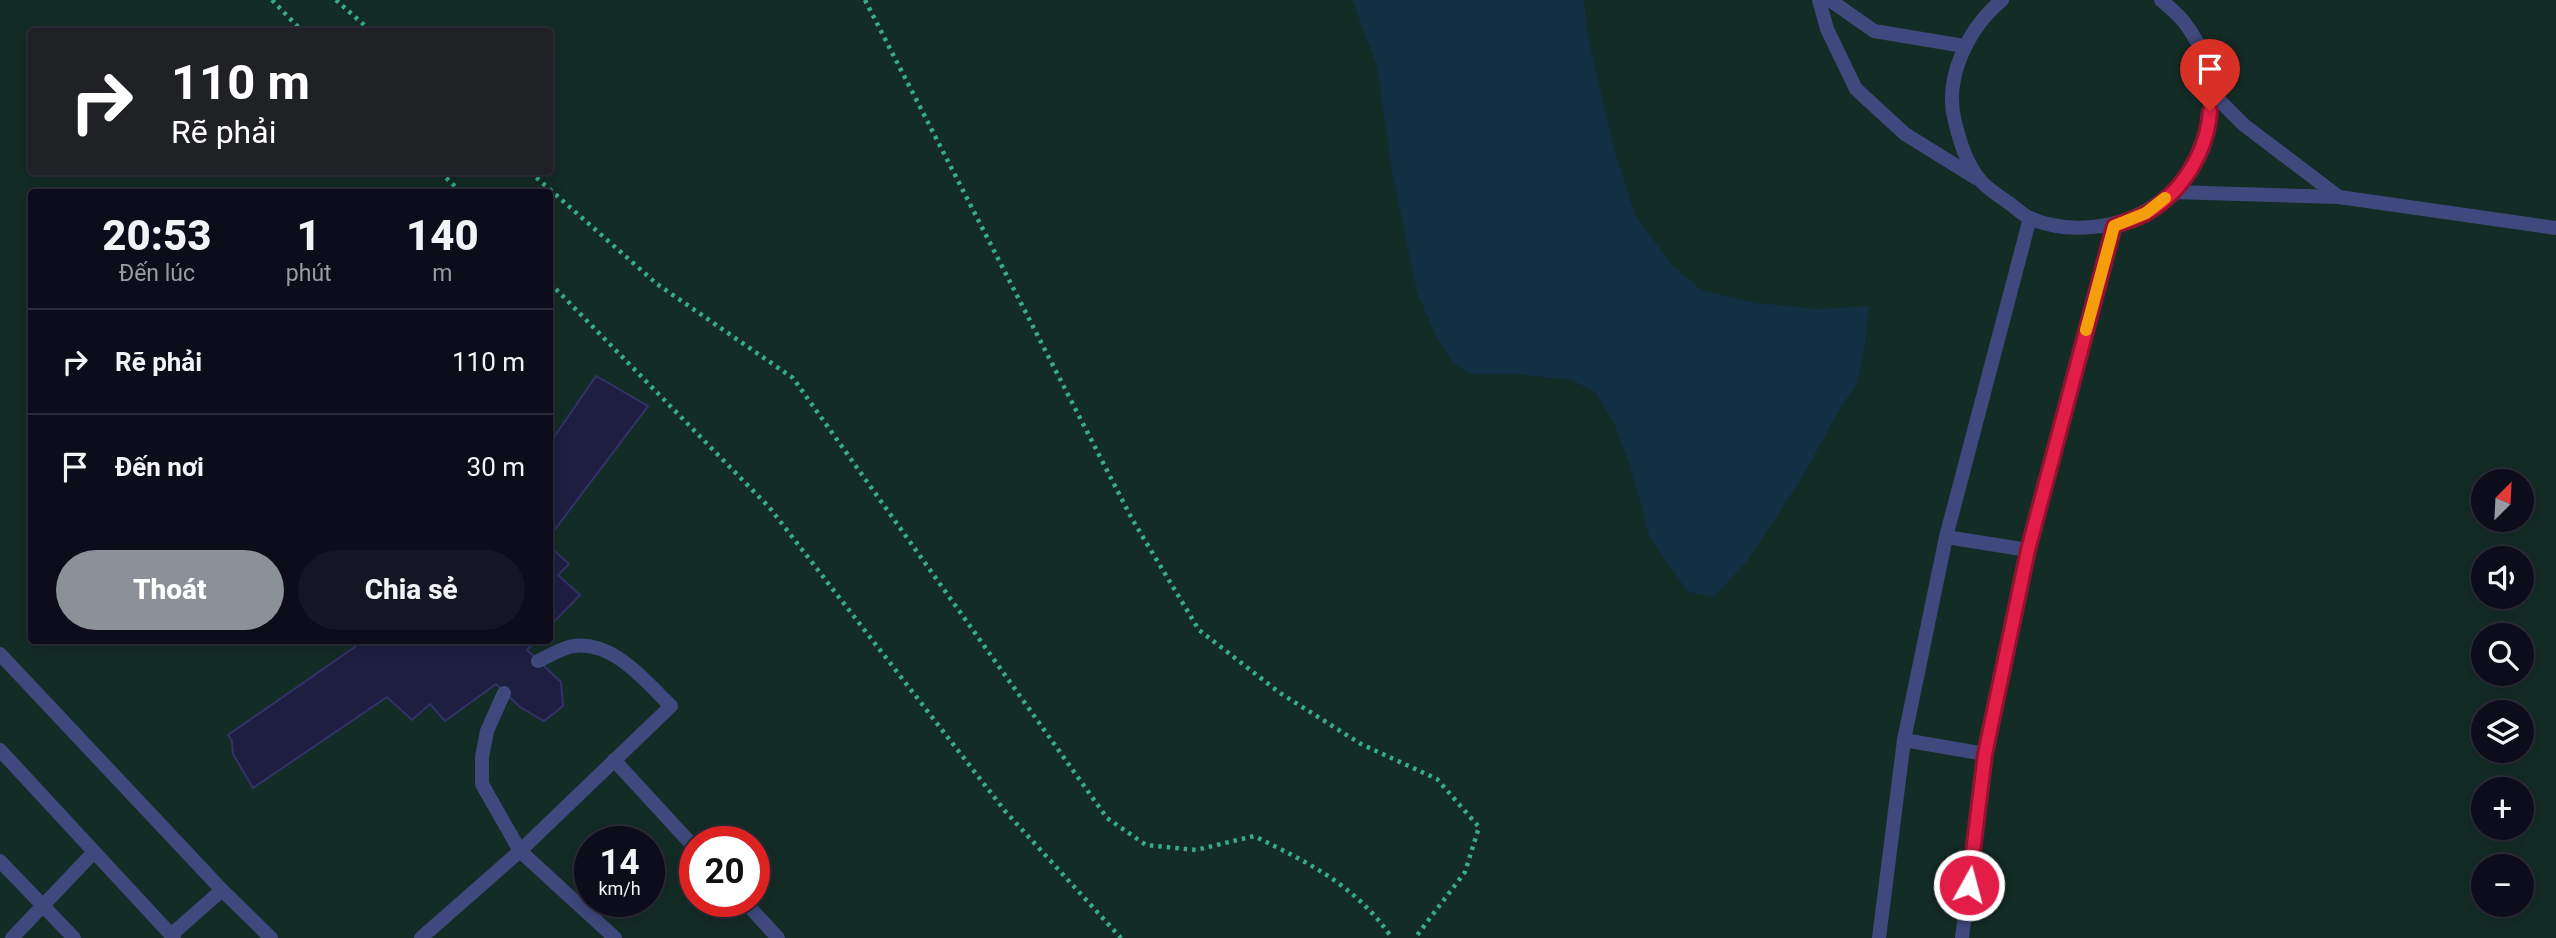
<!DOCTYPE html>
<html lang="vi">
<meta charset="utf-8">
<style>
:root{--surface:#0c0c1a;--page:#151523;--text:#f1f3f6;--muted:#9a9ba2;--line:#2c2c39;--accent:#8c9099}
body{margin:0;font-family:Roboto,sans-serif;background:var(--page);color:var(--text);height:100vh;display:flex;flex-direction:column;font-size:26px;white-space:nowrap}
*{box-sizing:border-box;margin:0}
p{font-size:23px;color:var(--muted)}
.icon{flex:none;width:38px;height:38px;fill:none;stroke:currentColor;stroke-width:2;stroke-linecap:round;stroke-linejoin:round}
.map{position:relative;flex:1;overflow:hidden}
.details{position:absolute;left:28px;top:189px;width:525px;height:455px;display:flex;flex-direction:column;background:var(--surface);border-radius:7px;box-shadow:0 4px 18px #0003,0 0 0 2px var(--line)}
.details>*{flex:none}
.banner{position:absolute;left:28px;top:28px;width:525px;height:147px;border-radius:7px;box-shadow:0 4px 18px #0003,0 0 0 2px var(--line);background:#202124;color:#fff;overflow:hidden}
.needle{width:46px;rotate:24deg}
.buttons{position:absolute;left:2471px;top:469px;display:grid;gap:14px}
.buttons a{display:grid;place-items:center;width:63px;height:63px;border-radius:50%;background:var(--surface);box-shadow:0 4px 18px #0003,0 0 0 2px var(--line);font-size:35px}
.speed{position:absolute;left:574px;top:826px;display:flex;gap:14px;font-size:35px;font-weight:700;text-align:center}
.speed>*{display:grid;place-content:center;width:91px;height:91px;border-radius:50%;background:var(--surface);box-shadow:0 4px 18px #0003,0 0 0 2px var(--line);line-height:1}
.speed small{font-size:18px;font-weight:400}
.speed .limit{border:10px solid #d22;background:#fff;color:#111}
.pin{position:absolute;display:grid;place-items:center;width:60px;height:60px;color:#fff;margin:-72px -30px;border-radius:50% 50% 50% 0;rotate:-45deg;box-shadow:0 0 7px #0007}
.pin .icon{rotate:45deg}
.me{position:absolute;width:77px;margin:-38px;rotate:7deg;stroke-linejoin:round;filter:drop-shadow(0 0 5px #0008)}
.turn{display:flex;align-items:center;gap:24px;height:147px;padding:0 28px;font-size:32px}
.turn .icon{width:91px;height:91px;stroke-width:2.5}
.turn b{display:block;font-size:49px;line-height:60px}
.eta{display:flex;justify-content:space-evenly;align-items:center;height:119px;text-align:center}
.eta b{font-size:42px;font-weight:800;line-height:49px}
.cta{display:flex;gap:14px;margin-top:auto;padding:14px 28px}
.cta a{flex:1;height:80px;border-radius:42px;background:var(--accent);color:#fff;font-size:28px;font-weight:800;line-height:80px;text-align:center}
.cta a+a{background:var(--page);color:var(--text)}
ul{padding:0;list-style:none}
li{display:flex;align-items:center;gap:21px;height:105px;padding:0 28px;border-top:2px solid var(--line)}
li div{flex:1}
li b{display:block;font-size:26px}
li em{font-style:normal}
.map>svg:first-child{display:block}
.green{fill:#142c26;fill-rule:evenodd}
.water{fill:#122f44}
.building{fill:#1e1e41;stroke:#32326b;stroke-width:2}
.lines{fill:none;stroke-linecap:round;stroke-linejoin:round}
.path{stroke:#39ab8d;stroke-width:4.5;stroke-dasharray:3.5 5;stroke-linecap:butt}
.lane{stroke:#3f497d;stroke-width:14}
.street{stroke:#3f497d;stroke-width:14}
.route-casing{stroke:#92132f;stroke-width:18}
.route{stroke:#e11d48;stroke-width:12}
.slow{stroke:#f59e0b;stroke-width:12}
</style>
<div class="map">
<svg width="2556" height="938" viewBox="0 0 2556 938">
<rect width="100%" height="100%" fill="#101022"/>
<path class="green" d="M 0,0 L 2556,0 L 2556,938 L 0,938 ZM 32,32 L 550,32 L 550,172 L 32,172 ZM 32,192 L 550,192 L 550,640 L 32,640 ZM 2483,481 L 2522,481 L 2522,520 L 2483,520 ZM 2483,558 L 2522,558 L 2522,597 L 2483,597 ZM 2483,635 L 2522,635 L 2522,674 L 2483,674 ZM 2483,712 L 2522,712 L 2522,751 L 2483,751 ZM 2483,789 L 2522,789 L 2522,828 L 2483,828 ZM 590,842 L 649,842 L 649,901 L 590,901 ZM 695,842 L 754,842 L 754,901 L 695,901 ZM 2483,866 L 2522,866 L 2522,905 L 2483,905 Z"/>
<path class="water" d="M 1352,0 L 1584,0 L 1588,38 L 1615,151 L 1635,215 L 1672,265 L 1701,290 L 1755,303 L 1820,309 L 1869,306 L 1865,345 L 1857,383 L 1836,415 L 1805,473 L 1747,561 L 1714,597 L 1688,592 L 1650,538 L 1630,466 L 1614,423 L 1596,393 L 1572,380 L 1513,374 L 1472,374 L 1453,363 L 1435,334 L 1417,292 L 1393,177 L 1377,66 Z"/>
<g class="building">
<path d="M 596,376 L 648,406 L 550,536 L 550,443 Z"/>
<path d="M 550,547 L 569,564 L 558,575 L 580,595 L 550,626 Z"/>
<path d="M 365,640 L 536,640 L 527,650 L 561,682 L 563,706 L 544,721 L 520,707 L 496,684 L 445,721 L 430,704 L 412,720 L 387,697 L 253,788 L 233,754 L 232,741 L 228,735 Z"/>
</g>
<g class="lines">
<g class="path">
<path d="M 272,0 L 303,32"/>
<path d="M 336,0 L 372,32"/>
<path d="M 865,0 L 1132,519 L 1199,630 L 1280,693 L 1361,744 L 1437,779 L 1479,827 L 1465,872 L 1415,938"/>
<path d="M 440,172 L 461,192"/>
<path d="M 530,172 L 657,284 L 793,378 L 1107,818 L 1146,845 L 1196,850 L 1254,836 C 1311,864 1355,885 1392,938"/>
<path d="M 550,283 L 769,507 L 1005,811 L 1121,938"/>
</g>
<g class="lane">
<path d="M 1819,0 L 1827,29 L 1856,89 L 1905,134 L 1976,178"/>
<path d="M 1830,0 L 1874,31 L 1964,46"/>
<path d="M 2002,0 C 1969,27 1943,78 1955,122 C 1960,142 1966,163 1980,180 C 1987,189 2000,196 2009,203 C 2016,208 2023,215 2030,218 C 2050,227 2072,229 2092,227 C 2193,219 2247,103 2184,22 C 2178,14 2169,7 2161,0"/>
<path d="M 2211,92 L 2244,125 L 2339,197"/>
<path d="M 2173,192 L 2339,197 L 2556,228"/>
<path d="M 1946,537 L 2028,550"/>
<path d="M 504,693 L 487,731 L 482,757 L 482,784 L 520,851 L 615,938"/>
<path d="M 1904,740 L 1985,754"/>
<path d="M 614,760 L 695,848"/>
<path d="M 0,861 L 74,938"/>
<path d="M 744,901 L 778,938"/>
<path d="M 12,938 L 94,852"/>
<path d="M 421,938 L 520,851 L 671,706 C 645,681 614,641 574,646 C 563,647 549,656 538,661"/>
<path d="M 1879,938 L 1904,740 L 1946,537 L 2030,218"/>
<path d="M 1962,938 L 1985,754 L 2028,550 L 2114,226"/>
</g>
<g class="street">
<path d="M 0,654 L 222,890 L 271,938"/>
<path d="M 0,750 L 174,938"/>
<path d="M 171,935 L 222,890"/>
</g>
</g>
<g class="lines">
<defs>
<path id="route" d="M 1969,885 L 1985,754 L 2028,550 L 2114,226 C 2124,222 2135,219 2145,214 C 2182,193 2207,152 2210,111"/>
</defs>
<use href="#route" class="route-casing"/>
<use href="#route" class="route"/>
<path class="slow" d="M 2086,330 L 2114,226 L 2146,213 L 2165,198"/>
</g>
</svg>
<div class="buttons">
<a><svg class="needle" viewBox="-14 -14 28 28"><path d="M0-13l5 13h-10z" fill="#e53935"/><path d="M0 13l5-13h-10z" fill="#9a9ba2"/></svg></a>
<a><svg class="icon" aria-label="sound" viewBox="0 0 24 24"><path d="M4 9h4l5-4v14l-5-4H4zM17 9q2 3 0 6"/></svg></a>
<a><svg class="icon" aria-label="search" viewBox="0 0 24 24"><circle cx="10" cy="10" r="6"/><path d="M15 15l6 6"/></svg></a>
<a><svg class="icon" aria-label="layers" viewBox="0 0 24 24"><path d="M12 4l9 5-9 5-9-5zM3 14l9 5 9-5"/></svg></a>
<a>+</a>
<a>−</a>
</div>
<div class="speed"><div>14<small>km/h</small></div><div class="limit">20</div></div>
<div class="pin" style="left:2210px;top:111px;background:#d93025"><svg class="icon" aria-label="arrive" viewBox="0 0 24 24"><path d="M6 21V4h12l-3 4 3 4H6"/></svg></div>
<svg class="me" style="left:1969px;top:885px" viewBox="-20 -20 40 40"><circle r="17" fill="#e11d48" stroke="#fff" stroke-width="3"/><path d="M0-11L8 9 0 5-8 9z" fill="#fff"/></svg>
<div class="banner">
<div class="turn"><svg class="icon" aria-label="right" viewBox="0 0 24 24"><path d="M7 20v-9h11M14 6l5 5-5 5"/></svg><div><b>110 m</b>Rẽ phải</div></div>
</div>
<section class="details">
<div class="eta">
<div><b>20:53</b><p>Đến lúc</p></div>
<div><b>1</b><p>phút</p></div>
<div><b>140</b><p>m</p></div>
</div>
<ul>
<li><svg class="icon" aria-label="right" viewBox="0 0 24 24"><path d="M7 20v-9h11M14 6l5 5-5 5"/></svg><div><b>Rẽ phải</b></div><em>110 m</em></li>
<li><svg class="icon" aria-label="arrive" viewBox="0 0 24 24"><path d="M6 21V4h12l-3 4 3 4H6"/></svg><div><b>Đến nơi</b></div><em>30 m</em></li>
</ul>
<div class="cta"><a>Thoát</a><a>Chia sẻ</a></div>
</section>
</div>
